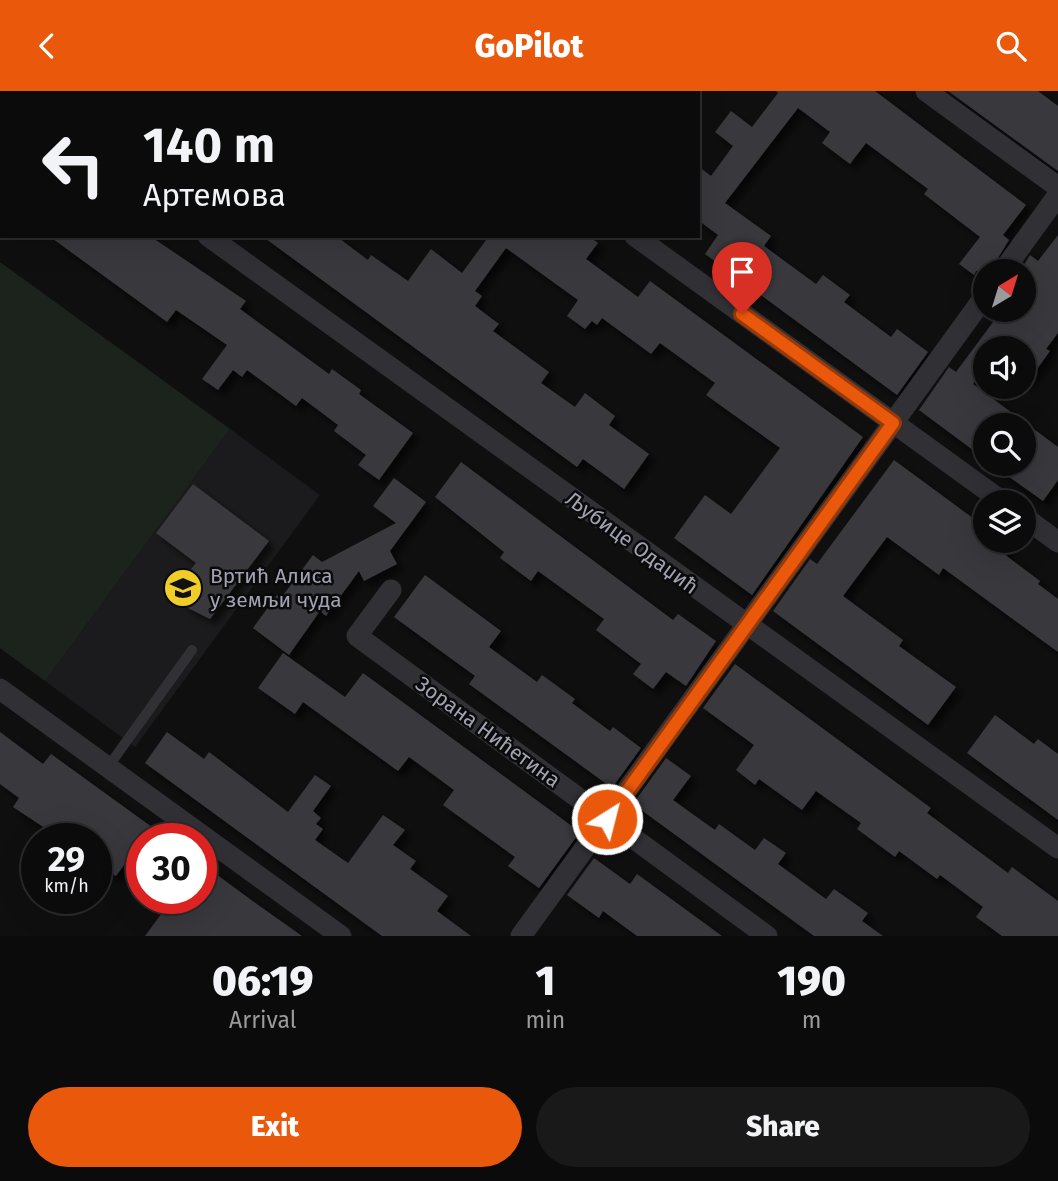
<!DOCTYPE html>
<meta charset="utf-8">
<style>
:root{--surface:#0b0b0c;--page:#19191a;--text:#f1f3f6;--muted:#9a9b9d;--line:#2b2b2d;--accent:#ea580c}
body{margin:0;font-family:"Fira Sans",sans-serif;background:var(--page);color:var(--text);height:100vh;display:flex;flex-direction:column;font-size:26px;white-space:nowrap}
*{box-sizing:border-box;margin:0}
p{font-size:23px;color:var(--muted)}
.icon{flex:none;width:38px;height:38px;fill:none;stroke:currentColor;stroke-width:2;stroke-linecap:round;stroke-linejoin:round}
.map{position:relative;height:845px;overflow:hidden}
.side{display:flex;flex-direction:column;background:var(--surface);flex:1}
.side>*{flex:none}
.banner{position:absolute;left:0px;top:0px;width:700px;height:147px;box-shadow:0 7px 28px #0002,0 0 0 2px var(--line);background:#0b0b0c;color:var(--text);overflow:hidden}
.needle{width:46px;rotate:38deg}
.tools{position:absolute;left:973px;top:168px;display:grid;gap:14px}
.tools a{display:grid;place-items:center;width:63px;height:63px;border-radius:50%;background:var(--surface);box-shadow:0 7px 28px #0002,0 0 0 2px var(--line);font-size:35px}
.speed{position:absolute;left:21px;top:732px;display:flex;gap:14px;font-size:35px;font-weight:700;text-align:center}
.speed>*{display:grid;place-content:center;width:91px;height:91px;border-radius:50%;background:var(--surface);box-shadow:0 7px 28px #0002,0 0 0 2px var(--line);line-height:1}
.speed small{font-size:18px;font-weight:400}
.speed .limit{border:10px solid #d22;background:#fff;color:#111}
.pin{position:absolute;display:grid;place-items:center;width:60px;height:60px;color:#fff;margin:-72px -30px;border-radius:50% 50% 50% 0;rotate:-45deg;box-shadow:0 0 7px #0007}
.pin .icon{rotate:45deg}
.me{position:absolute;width:77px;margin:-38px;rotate:36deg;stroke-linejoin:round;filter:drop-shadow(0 0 5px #0008)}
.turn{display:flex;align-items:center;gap:24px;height:147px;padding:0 28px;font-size:32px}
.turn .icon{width:91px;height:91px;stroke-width:2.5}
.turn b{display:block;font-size:49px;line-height:60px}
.eta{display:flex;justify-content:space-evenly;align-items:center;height:119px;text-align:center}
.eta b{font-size:42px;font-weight:800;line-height:49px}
.action{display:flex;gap:14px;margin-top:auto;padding:14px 28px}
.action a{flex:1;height:80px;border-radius:42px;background:var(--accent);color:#fff;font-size:28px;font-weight:800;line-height:80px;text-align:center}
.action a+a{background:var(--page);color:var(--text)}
header{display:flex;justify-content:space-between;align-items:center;height:91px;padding:0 28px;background:var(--accent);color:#fff;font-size:32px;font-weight:800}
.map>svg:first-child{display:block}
.built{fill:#1b1b1d}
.green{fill:#1c231d}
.building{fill:#39393d;filter:url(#shadow)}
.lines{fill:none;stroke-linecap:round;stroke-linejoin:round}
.lane{stroke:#303035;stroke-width:10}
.street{stroke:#303035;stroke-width:21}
.route-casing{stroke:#983908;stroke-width:18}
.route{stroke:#ea580c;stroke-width:12}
.labels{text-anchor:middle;stroke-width:5;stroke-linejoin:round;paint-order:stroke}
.street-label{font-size:21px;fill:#a0a2b1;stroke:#0a0a0b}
.poi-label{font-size:21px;fill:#a0a2b1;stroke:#0a0a0b;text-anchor:start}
</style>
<header><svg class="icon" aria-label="back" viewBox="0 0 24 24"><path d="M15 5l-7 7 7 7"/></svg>GoPilot<svg class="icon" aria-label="search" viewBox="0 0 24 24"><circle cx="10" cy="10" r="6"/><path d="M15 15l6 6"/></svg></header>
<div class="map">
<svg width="1058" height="845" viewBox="0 0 1058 845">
<defs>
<filter id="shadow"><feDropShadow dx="6" dy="6" stdDeviation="3.5" flood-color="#0009"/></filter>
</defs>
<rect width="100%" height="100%" fill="#0f0f10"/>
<path class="built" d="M 230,338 L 320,404 L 135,656 L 45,590 Z"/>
<path class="green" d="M 0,171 L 230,338 L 45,590 L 0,557 Z"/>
<g class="building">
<path d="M 776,0 L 875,0 L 1026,114 L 1003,144 L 1009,149 L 990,180 L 976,180 L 974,184 L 959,173 L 980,146 L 924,103 L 928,98 L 866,52 L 850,73 L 822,52 L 830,41 L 798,17 L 725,112 L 771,145 L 764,155 L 816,193 L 823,184 L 850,204 L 844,211 L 891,246 L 897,238 L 928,261 L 897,304 L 705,163 L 718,144 L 698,129 L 698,75 L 711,85 L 733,55 L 715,41 L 731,20 L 752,36 L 778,2 Z"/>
<path d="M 948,0 L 1038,0 L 1058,15 L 1058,80 Z"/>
<path d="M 1058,144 L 1058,242 L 1046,258 L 1050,260 L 1024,296 L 1024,257 L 985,257 L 985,276 L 973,293 L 1058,356 L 1058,389 L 1043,410 L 991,373 L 1024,373 L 1024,334 L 985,334 L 985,368 L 919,319 L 949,276 L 956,281 L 1002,219 L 1024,219 L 1024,174 L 1030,164 L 1038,170 Z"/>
<path d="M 49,145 L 150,145 L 246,210 L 240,218 L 329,283 L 332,278 L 361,299 L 359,303 L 413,342 L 379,389 L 358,374 L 366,364 L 334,340 L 338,334 L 302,307 L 296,315 L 247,279 L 242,286 L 233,279 L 218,299 L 202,288 L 227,254 L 176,219 L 167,231 Z"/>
<path d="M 262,145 L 336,145 L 368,169 L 371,164 L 408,190 L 431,158 L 462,182 L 489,145 L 588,145 L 598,152 L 586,168 L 638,206 L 650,190 L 863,346 L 752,504 L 674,447 L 705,404 L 731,423 L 780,357 L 706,304 L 715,292 L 660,252 L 651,263 L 602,227 L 597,234 L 592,230 L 585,238 L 567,225 L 578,209 L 506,157 L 475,200 L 482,205 L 475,215 L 499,233 L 493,240 L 549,281 L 541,292 L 575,316 L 585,302 L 615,325 L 609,334 L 649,363 L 624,398 L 583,368 L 577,376 Z"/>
<path d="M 894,369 L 985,436 L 985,450 L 1014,450 L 1004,463 L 1040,490 L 1038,493 L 1058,508 L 1058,561 L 943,477 L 939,484 L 887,446 L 843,505 L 903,549 L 899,555 L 956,596 L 928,634 L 773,520 L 810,468 L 817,473 Z"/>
<path d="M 461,371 L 673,529 L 678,523 L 716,550 L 686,595 L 666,581 L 653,598 L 633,583 L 641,573 L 596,539 L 604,528 L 538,480 L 531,490 L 500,467 L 504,461 L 435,406 Z"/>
<path d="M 394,387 L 426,411 L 390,460 L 397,473 L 364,490 L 359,480 L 326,525 L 320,520 L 289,564 L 253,537 L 277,504 L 281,507 L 313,464 L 322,471 L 396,432 L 373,415 Z"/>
<path d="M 193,393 L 269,450 L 210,528 L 188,517 L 173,500 L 196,472 L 156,442 Z"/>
<path d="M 425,484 L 501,540 L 489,556 L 537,591 L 542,584 L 575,608 L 572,612 L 610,640 L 613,636 L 641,657 L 612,697 L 469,593 L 475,585 L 394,526 Z"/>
<path d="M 283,562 L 345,606 L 363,582 L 580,741 L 539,797 L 508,775 L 515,766 L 443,714 L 454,699 L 409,666 L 398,680 L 303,611 L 295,623 L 258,597 Z"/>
<path d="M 735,573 L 931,717 L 927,722 L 1008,782 L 1012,776 L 1058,810 L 1058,845 L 1002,845 L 976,826 L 983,816 L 940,784 L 937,788 L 899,760 L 895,766 L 857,738 L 861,732 L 816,700 L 802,719 L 759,688 L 755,694 L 736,679 L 754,654 L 703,617 Z"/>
<path d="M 995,624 L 1034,653 L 1038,648 L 1058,663 L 1058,729 L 967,662 Z"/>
<path d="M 0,641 L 43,673 L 51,663 L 167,747 L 142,747 L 142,781 L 127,770 L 116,785 L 96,771 L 96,747 L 60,747 L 13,716 L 19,707 L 0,693 Z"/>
<path d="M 167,641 L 204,668 L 209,661 L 288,721 L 315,684 L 331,695 L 313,720 L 321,727 L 316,733 L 323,738 L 315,749 L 348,772 L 383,724 L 405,739 L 393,754 L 416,770 L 410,778 L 448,805 L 437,820 L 471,845 L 382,845 L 145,672 Z"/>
<path d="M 666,667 L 691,685 L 673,709 L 715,739 L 719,733 L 755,759 L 764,747 L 786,762 L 778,773 L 826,808 L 834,798 L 868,822 L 862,830 L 883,845 L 814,845 L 633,713 Z"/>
<path d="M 594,767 L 630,793 L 637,783 L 722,845 L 637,845 L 603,820 L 599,827 L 567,804 Z"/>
<path d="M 201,772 L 254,811 L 302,845 L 145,845 L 173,807 L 201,807 Z"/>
</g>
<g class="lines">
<path class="lane" d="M 108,676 L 192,559"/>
<g class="street">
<path d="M 434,0 L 437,2"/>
<path d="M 926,0 L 1058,96"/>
<path d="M 208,145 L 1058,757"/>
<path d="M 635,145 L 1003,411"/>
<path d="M 1003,180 L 1058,104"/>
<path d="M 1024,426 L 1058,451"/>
<path d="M 391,499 L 357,545 L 767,845"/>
<path d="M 0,598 L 341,845"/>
<path d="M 521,845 L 985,205"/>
</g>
</g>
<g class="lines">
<defs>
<path id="route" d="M 607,728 L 893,332 L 742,223"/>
</defs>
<use href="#route" class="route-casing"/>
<use href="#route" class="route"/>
</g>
<defs>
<symbol id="school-disc" viewBox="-11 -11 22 22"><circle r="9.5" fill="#f1ce27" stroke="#0a0a0b"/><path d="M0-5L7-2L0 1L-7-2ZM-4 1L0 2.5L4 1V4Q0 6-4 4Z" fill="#111"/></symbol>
</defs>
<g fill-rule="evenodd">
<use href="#school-disc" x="161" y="475" width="44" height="44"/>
</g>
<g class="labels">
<g class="street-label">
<text transform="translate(632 452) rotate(36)" y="7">Љубице Одаџић</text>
<text transform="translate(488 641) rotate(36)" y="7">Зорана Нићетина</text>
</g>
<g class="poi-label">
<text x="210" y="492">Вртић Алиса<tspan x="210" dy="24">у земљи чуда</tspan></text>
</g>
</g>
</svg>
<div class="tools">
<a><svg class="needle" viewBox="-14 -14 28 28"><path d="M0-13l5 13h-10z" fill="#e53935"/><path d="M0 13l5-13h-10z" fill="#9a9b9d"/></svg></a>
<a><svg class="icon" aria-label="sound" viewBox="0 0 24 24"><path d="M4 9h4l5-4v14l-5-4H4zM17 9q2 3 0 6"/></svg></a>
<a><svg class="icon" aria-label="search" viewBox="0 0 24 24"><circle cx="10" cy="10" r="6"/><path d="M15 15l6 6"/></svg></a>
<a><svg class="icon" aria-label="layers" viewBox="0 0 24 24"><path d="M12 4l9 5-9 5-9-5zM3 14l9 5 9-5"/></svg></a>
</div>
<div class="speed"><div>29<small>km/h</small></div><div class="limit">30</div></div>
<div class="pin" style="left:742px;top:223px;background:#d93025"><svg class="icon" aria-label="arrive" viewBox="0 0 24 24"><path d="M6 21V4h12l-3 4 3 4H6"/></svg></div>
<svg class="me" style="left:607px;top:728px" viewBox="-20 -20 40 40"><circle r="17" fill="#ea580c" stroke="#fff" stroke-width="3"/><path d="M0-11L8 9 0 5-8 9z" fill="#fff"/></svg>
<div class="banner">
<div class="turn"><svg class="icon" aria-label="left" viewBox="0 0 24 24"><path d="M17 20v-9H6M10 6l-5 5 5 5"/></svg><div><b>140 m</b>Артемова</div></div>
</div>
</div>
<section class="side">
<div class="eta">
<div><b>06:19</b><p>Arrival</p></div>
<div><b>1</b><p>min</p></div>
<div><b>190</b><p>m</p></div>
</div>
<div class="action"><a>Exit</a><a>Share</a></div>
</section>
